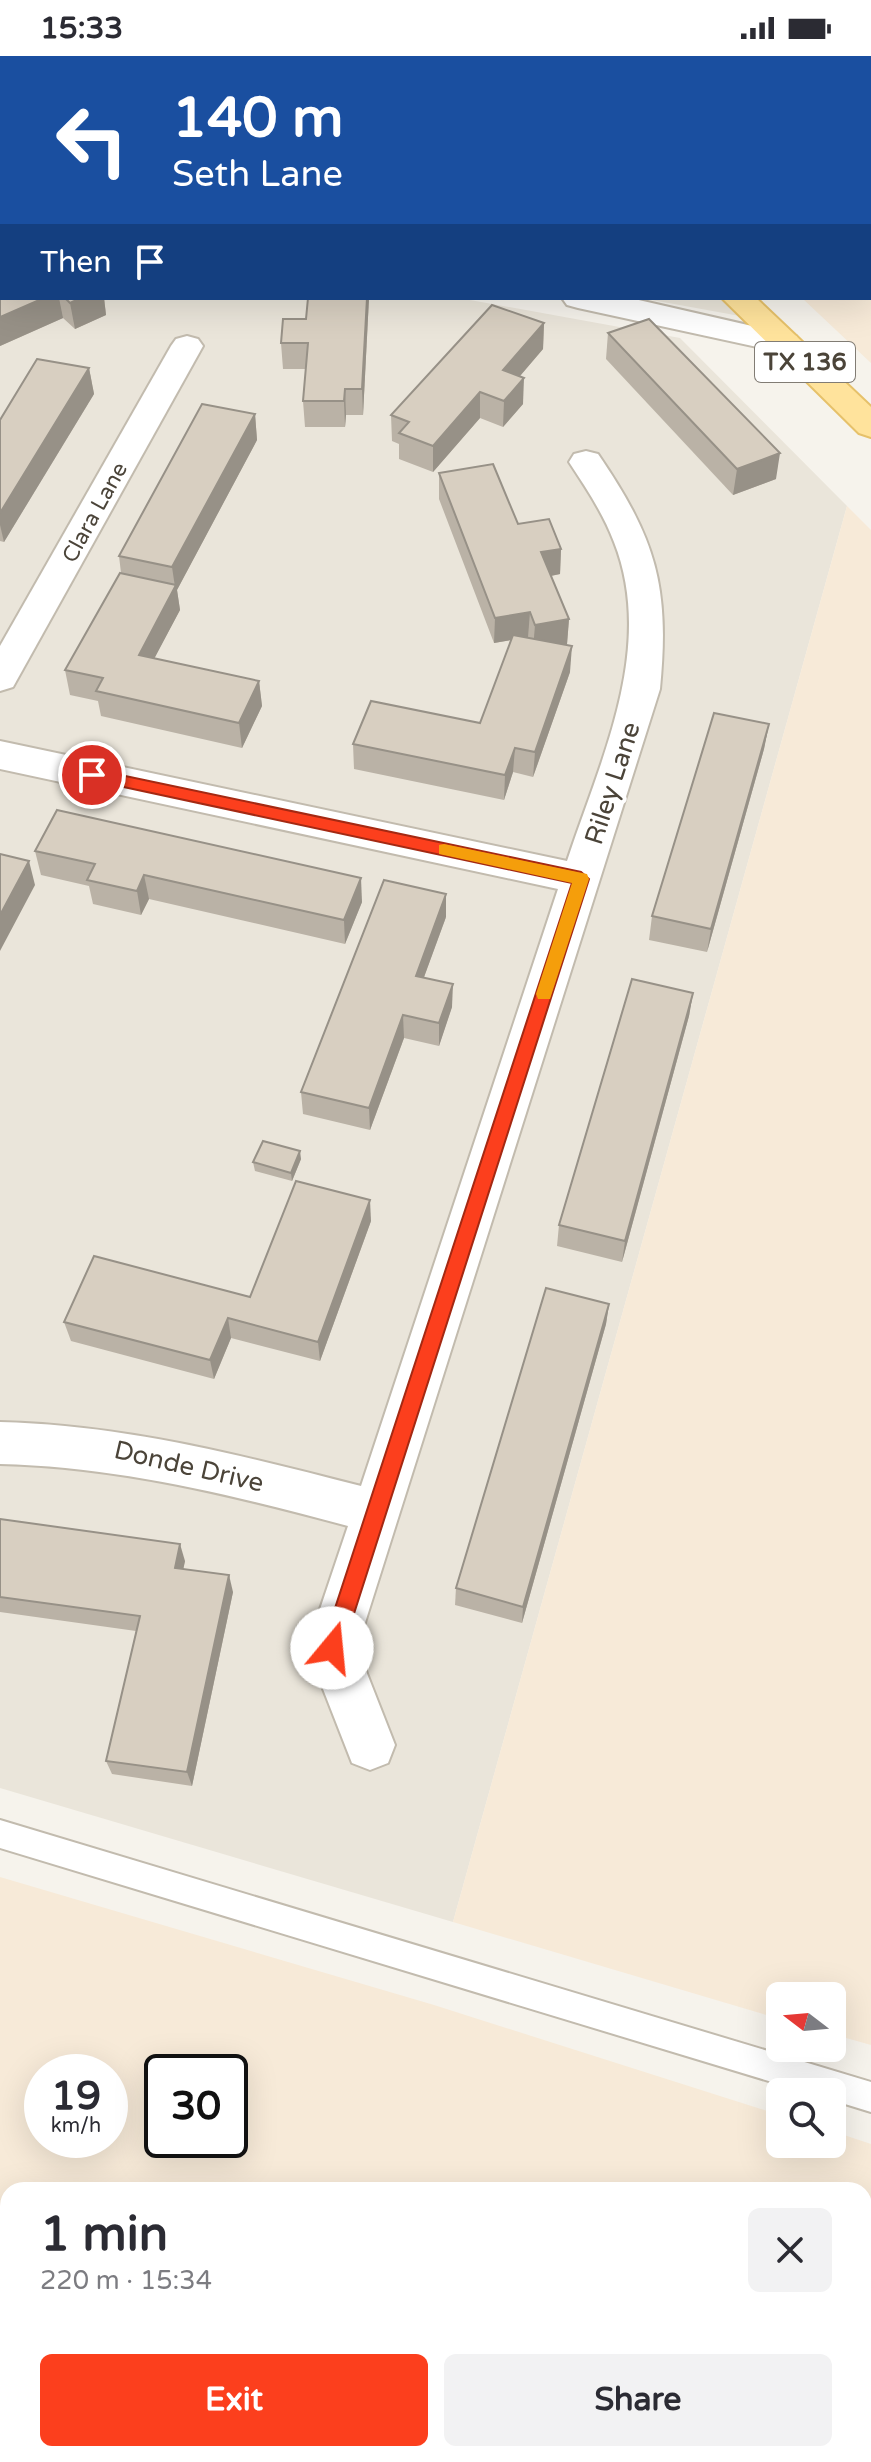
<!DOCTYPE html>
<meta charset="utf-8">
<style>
:root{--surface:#fff;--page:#f2f2f3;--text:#2b2b33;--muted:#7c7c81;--accent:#fc3f1d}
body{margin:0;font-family:"Varela Round",sans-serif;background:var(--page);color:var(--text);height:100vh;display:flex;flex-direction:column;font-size:30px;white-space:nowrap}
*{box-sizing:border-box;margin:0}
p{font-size:26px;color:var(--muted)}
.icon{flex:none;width:44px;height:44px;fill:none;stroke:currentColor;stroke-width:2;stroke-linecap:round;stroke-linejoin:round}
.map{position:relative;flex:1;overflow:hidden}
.side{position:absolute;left:0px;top:2126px;width:872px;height:280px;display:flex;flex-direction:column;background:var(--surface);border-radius:24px 24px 0 0;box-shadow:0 8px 32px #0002}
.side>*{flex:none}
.banner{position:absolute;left:0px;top:0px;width:872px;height:244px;box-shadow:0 8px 32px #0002;background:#1a4fa0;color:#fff;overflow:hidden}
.needle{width:52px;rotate:286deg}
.controls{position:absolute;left:766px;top:1926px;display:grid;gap:16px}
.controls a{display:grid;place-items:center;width:80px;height:80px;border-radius:12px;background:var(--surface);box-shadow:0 8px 32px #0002;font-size:40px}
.speed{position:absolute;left:24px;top:1998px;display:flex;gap:16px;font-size:40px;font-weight:700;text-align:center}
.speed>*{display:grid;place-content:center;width:104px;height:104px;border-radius:50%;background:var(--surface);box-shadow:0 8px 32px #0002;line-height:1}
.speed small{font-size:20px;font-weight:400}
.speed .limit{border:4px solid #111;border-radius:12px;background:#fff;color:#111}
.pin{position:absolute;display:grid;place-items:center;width:68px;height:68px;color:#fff;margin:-34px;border:4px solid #fff;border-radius:50%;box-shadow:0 2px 8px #0007}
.me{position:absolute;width:88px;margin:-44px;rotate:17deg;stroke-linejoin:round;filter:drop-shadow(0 0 6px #0008)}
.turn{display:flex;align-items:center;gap:28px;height:168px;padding:0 40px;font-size:36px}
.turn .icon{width:104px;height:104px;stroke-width:2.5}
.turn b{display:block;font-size:56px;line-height:68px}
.then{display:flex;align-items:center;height:76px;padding:0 40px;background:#0003;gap:16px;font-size:30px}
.round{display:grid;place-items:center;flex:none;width:84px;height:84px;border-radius:12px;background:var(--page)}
.headline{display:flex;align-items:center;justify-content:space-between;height:136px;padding:0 40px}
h1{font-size:48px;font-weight:800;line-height:60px}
.primary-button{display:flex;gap:16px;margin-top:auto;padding:16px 40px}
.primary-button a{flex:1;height:92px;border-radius:12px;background:var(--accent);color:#fff;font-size:32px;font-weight:800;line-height:92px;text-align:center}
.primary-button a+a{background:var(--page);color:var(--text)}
.status{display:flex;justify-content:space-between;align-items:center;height:56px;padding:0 40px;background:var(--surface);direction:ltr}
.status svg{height:22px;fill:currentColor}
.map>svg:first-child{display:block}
.residential{fill:#eae5da}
.commercial{fill:#f7ead8;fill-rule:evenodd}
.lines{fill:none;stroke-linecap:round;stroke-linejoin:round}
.service-casing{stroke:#c2bbae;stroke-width:4}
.minor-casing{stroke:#c2bbae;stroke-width:4}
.secondary-casing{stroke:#d6c79b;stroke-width:4}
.primary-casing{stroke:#e6c16a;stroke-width:4}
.service{fill:#fff;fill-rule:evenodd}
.minor{fill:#fff;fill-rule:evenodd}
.secondary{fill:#fff3cd;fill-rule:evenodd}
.primary{fill:#ffe39c;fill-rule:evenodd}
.wall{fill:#bab2a6}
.shaded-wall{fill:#979187}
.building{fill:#d8cfc1;stroke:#979187;stroke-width:2}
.route{fill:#fc3f1d;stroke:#a42913;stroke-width:2}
.slow{fill:#f59e0b}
.labels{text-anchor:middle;stroke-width:8;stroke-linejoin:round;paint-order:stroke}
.far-street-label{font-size:22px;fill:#4b4439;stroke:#fff}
.shield{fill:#fff;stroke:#817c74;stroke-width:2}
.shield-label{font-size:24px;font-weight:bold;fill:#4b4439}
.street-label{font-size:26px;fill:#4b4439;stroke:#fff}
</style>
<div class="status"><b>15:33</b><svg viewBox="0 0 49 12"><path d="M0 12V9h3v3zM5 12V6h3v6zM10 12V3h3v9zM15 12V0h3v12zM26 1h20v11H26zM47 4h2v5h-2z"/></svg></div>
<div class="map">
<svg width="871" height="2406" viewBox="0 0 871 2406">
<rect width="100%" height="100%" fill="#f6f3ec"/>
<g class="residential">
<path d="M 0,0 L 468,0 L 470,2 L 2,2 L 2,129 Z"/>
<path d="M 0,159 L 2,242 L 459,242 L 680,282 L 847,450 L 453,1866 L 0,1732 Z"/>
<path d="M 641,242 L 722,242 L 740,260 Z"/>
</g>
<g class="commercial">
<path d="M 870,50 L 871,50 L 871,307 L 802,242 L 870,242 Z"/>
<path d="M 847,450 L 871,474 L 871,1989 L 832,1978 L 832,1940 L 780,1940 L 780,1963 L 453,1866 Z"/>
<path d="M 0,1821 L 434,1949 L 780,2059 L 780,2088 L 832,2088 L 832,2075 L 871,2088 L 871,2406 L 380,2406 L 356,2398 L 864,2398 L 864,2134 L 8,2134 L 8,2281 L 0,2278 ZM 110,2016 L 110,2084 L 42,2084 L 42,2016 ZM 230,2016 L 230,2084 L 162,2084 L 162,2016 Z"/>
</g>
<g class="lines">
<defs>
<g id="service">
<path d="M 110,0 L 126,0 L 127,2 L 111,2 Z"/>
<path d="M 0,1764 L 871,2026 L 871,2056 L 832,2044 L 832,2036 L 805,2036 L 0,1792 Z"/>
</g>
<g id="minor">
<path d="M 0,128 L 2,129 L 2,147 L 0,146 Z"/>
<path d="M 562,242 L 630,242 L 796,280 L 801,287 L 796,294 L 785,297 L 578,252 L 567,249 Z"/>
<path d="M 187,280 L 198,283 L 203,290 L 13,631 L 0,635 L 0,590 L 171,290 L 176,283 Z"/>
<path d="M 586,395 L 598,398 C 656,483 670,530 660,633 L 357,1592 L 395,1689 L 388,1707 L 370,1714 L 352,1707 L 307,1592 L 348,1470 C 232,1439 120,1411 0,1408 L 0,1366 C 124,1369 241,1399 361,1430 L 558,833 L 0,713 L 0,685 L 567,805 C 600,705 656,592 614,486 C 603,457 586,432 569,406 L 574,398 Z"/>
</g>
<path id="secondary" d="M 8,2374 L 8,2398 L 72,2398 L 75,2406 L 0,2406 L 0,2379 Z"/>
<g id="primary">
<path d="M 467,0 L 497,0 L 498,2 L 468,2 Z"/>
<path d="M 722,242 L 756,242 L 871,351 L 871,381 L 859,377 Z"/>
</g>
</defs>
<use href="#service" class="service-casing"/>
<use href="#minor" class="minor-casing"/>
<use href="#secondary" class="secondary-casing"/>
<use href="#primary" class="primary-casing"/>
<use href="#service" class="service"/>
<use href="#minor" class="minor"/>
<use href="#secondary" class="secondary"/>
<use href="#primary" class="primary"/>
</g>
<g class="wall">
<path d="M 0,219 L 2,242 L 104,242 L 106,259 L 75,273 L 63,262 L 0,290 Z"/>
<path d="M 369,242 L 363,359 L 346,359 L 345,371 L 305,371 L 303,345 L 306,313 L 283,313 L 281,287 L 306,263 Z"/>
<path d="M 544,267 L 543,293 L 520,320 L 523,348 L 503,371 L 480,362 L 433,416 L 399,403 L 399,388 L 392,385 L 391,359 Z"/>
<path d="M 608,277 L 776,423 L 733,439 L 606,303 Z"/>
<path d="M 89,312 L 94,338 L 4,486 L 0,485 L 0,364 Z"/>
<path d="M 255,358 L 257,384 L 177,534 L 180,554 L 154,602 L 259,625 L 262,650 L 242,692 L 101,660 L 98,645 L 70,639 L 65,614 L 121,517 L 119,500 Z"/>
<path d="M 439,417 L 518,468 L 561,493 L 560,518 L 551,520 L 569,563 L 567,588 L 563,589 L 570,616 L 533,721 L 513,716 L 504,744 L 354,713 L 353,688 L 480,667 L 511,584 L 494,587 L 439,443 Z"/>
<path d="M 769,668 L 764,693 L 707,896 L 649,884 L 652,860 Z"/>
<path d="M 35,795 L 362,846 L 345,888 L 149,843 L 141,859 L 93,848 L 89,830 L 41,819 Z"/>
<path d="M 446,861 L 424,921 L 452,951 L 439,990 L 404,982 L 370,1074 L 303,1058 L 301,1036 Z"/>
<path d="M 693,937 L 689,960 L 622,1206 L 557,1190 L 559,1169 Z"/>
<path d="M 301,1103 L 292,1125 L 255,1115 L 253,1106 Z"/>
<path d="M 371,1165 L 320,1305 L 231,1282 L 214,1323 L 71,1285 L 64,1266 L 250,1241 Z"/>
<path d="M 609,1248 L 606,1268 L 522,1567 L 455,1549 L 456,1532 Z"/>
<path d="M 0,1463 L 185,1505 L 183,1513 L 233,1536 L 192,1730 L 112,1718 L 106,1705 L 136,1575 L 0,1556 Z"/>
</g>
<g class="shaded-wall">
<path d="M 238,0 L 251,0 L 251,2 L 231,2 Z"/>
<path d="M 44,242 L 59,242 L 63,262 L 0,290 L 0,261 Z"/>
<path d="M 81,242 L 104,242 L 106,259 L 75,273 L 70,247 Z"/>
<path d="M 367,242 L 369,242 L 363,359 L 362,333 Z"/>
<path d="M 544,267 L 543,293 L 502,341 L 503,314 Z"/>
<path d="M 89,312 L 94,338 L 4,486 L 0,469 L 0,457 Z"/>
<path d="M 524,322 L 523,348 L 503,371 L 504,345 Z"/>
<path d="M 345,333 L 346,359 L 345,371 L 344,345 Z"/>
<path d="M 480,336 L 480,362 L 433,416 L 433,390 Z"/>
<path d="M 255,358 L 257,384 L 177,534 L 180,554 L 143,624 L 139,599 L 175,531 L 172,511 Z"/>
<path d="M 780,397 L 776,423 L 733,439 L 737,413 Z"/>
<path d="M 561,493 L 560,518 L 540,522 L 541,496 Z"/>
<path d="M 530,556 L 528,581 L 494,587 L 495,562 Z"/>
<path d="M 569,563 L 567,588 L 533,594 L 535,569 Z"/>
<path d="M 572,590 L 570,616 L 533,721 L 535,696 Z"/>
<path d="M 259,625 L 262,650 L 242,692 L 239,667 Z"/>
<path d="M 769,668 L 764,693 L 707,896 L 711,873 Z"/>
<path d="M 515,692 L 513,716 L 504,744 L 505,719 Z"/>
<path d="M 29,805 L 35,829 L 0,895 L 0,859 Z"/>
<path d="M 144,819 L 149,843 L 141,859 L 137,835 Z"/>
<path d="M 361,822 L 362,846 L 345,888 L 344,864 Z"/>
<path d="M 446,838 L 446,861 L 416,943 L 416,920 Z"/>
<path d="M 453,928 L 452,951 L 439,990 L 439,967 Z"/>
<path d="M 693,937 L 689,960 L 622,1206 L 625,1185 Z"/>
<path d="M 403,959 L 404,982 L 370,1074 L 369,1052 Z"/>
<path d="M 300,1095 L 301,1103 L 292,1125 L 291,1117 Z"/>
<path d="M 370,1144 L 371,1165 L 320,1305 L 318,1286 Z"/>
<path d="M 609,1248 L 606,1268 L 522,1567 L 523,1551 Z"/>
<path d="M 228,1262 L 231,1282 L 214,1323 L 210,1304 Z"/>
<path d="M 180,1488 L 185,1505 L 180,1529 L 175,1512 Z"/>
<path d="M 229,1519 L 233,1536 L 192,1730 L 187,1716 Z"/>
</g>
<g class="building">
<path d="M 204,0 L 238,0 L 231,2 L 206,2 Z"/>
<path d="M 258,0 L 267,0 L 268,2 L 251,2 Z"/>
<path d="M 2,218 L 2,242 L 44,242 L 0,261 L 0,219 Z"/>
<path d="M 65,242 L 81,242 L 70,247 Z"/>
<path d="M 308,242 L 367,242 L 362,333 L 345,333 L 344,345 L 303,345 L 308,287 L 281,287 L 283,263 L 306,263 Z"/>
<path d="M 492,249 L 544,267 L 503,314 L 524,322 L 504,345 L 480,336 L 433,390 L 399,377 L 409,366 L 391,359 Z"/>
<path d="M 649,263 L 780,397 L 737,413 L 608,277 Z"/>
<path d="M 37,303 L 89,312 L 0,457 L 0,364 Z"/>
<path d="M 202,348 L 255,358 L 172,511 L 119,500 Z"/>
<path d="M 493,408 L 518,468 L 549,463 L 561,493 L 541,496 L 569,563 L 535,569 L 530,556 L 495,562 L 439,417 Z"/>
<path d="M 120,517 L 176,529 L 139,599 L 259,625 L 239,667 L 96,635 L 103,622 L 65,614 Z"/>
<path d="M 513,579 L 572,590 L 535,696 L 515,692 L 505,719 L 353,688 L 371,645 L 480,667 Z"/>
<path d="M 714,657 L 769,668 L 711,873 L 652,860 Z"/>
<path d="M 57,754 L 361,822 L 344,864 L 144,819 L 137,835 L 87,824 L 95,808 L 35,795 Z"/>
<path d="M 0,798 L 29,805 L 0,859 Z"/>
<path d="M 384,824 L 446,838 L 416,920 L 453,928 L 439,967 L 403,959 L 369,1052 L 301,1036 Z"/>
<path d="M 632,923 L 693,937 L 625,1185 L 559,1169 Z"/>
<path d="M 263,1085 L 300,1095 L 291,1117 L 253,1106 Z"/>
<path d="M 296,1125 L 370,1144 L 318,1286 L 228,1262 L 210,1304 L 64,1266 L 94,1200 L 250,1241 Z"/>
<path d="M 546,1232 L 609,1248 L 523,1551 L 456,1532 Z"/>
<path d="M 0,1463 L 180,1488 L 175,1512 L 229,1519 L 187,1716 L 106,1705 L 140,1560 L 0,1541 Z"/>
</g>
<path class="route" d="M 92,713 L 581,816 L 589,823 L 343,1592 L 340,1599 L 332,1602 L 325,1599 L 322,1592 L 572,827 L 86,723 L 86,715 Z"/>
<path class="slow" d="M 444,788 L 587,818 L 589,823 L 550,943 L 538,943 L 536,938 L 572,827 L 439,798 L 439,789 Z"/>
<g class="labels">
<g class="far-street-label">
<text transform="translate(94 456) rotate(-61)" y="8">Clara Lane</text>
</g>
<rect class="shield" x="755" y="286" width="100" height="40" rx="6"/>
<g class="shield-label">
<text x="805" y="314">TX 136</text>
</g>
<g class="street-label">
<text transform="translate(612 727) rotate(-72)" y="9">Riley Lane</text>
<text transform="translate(189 1410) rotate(13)" y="9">Donde Drive</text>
</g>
</g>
</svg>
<div class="controls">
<a><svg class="needle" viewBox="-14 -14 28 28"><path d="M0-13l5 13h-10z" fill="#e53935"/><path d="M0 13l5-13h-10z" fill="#7c7c81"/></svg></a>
<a><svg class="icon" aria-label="search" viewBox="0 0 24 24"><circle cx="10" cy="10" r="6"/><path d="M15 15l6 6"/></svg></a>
</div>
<div class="speed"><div>19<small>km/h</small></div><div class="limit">30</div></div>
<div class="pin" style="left:92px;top:719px;background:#d93025"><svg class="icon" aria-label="arrive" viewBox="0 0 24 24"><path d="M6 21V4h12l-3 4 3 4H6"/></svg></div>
<svg class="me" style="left:332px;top:1592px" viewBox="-20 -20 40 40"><circle r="19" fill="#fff"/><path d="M0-13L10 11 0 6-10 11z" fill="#fc3f1d"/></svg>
<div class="banner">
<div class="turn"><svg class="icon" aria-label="left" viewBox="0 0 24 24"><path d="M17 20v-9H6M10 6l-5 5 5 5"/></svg><div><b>140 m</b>Seth Lane</div></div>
<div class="then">Then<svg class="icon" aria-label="arrive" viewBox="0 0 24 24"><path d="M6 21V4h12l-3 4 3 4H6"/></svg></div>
</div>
<section class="side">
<div class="headline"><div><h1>1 min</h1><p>220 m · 15:34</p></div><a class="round"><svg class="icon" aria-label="close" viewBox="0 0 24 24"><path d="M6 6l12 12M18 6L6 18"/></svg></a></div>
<div class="primary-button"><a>Exit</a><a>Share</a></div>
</section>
</div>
